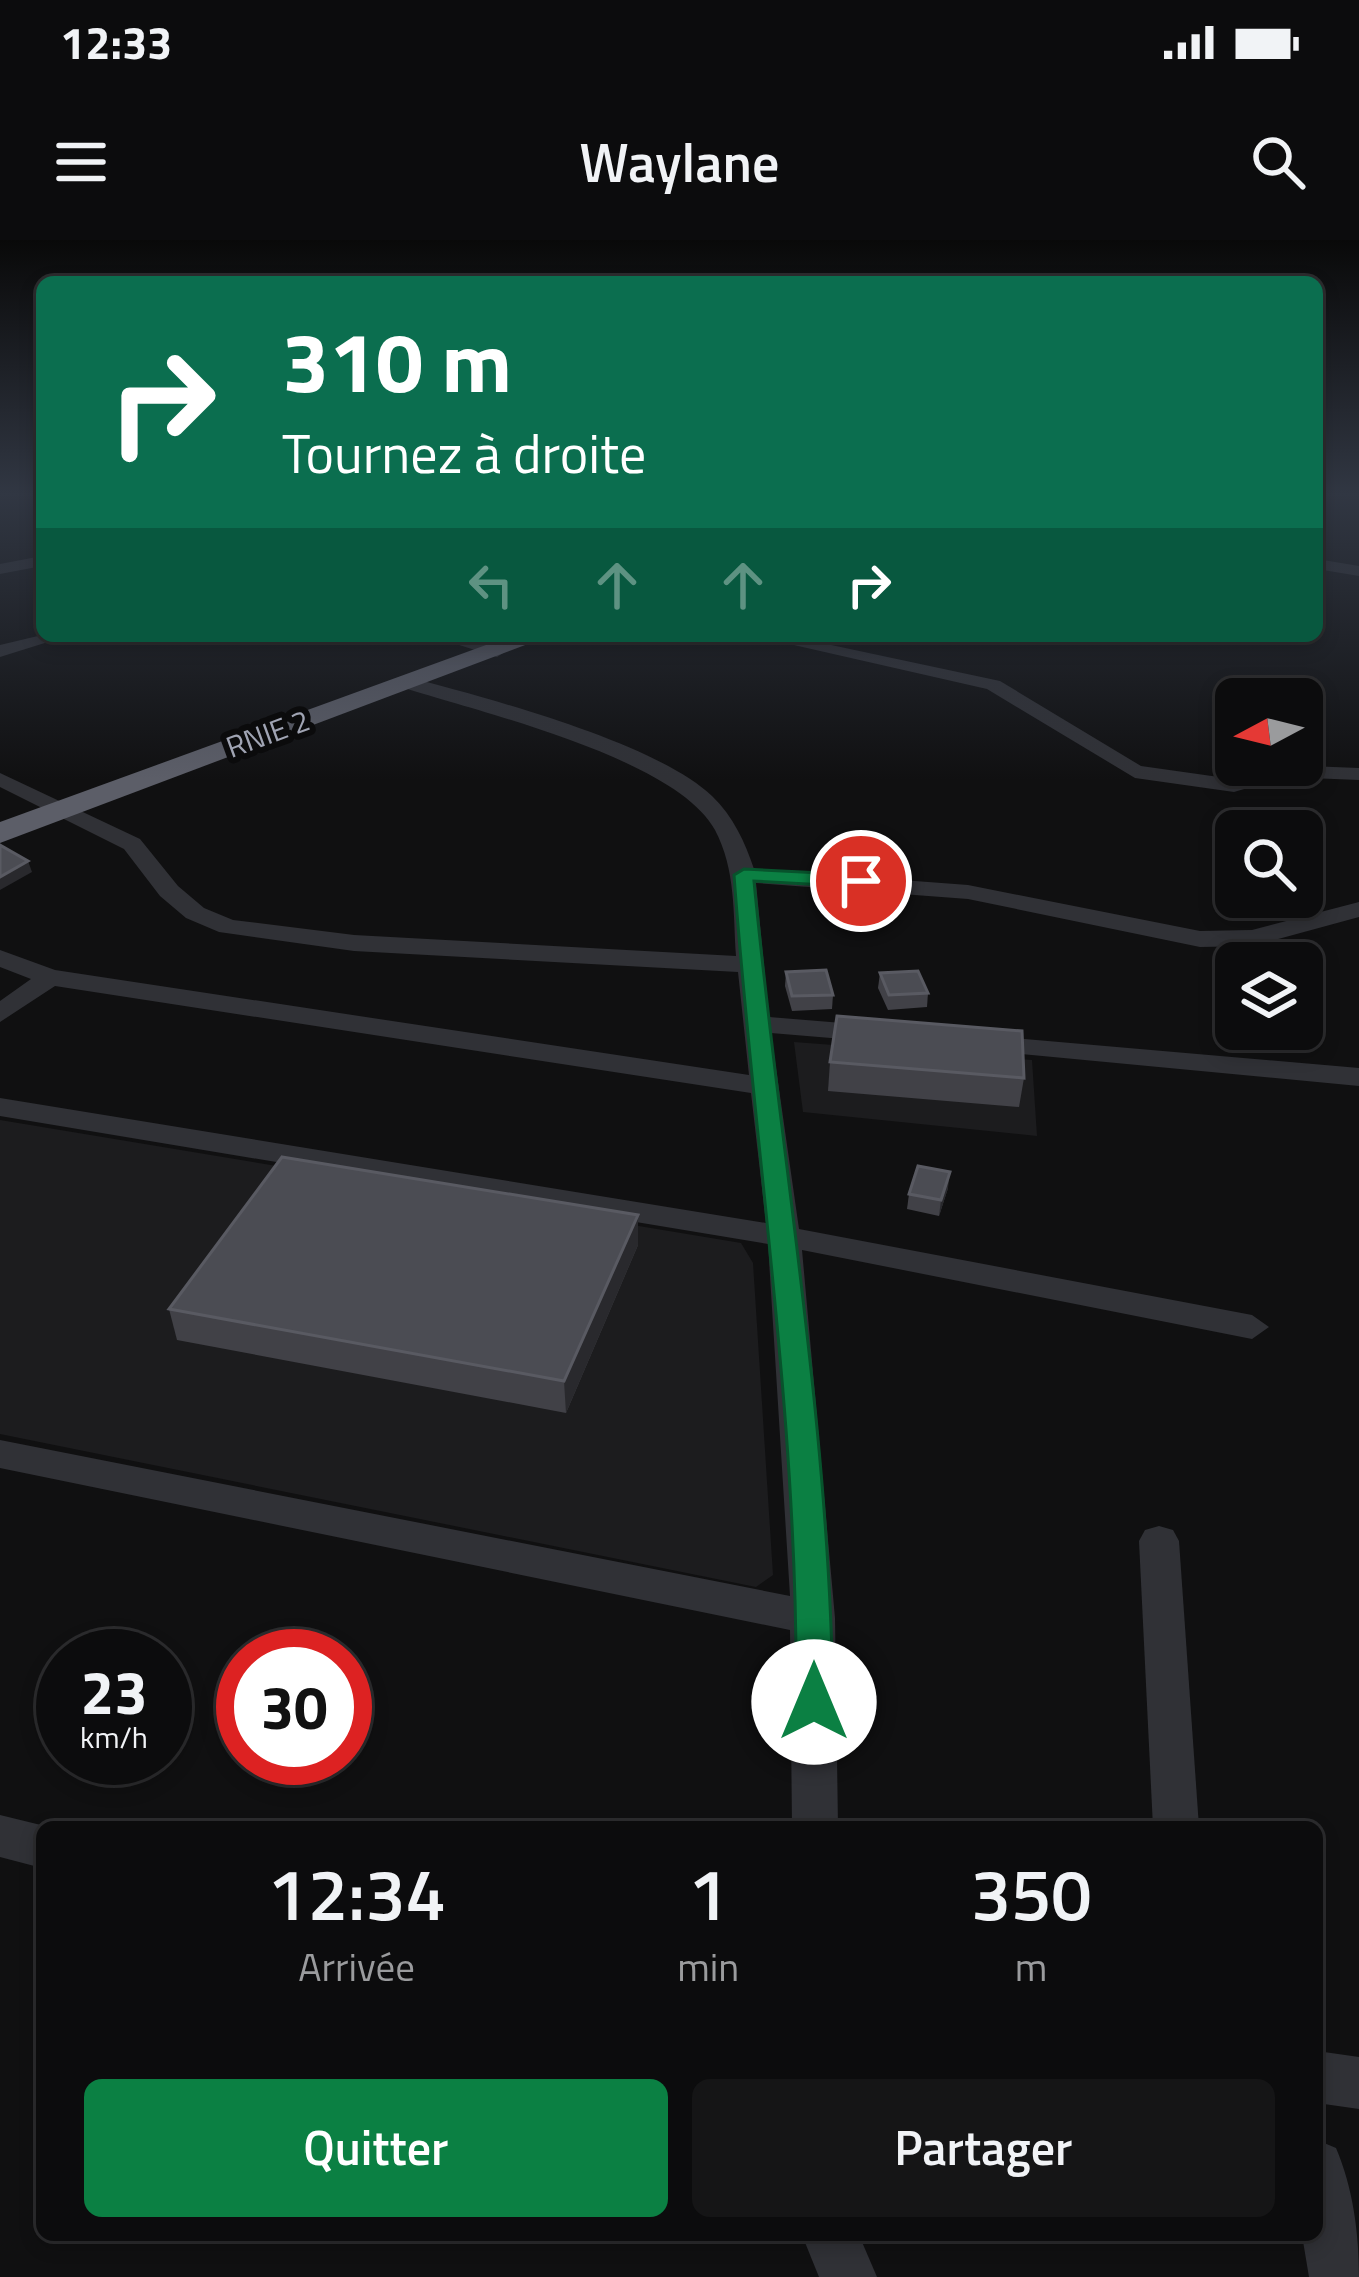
<!DOCTYPE html>
<html lang="fr">
<meta charset="utf-8">
<style>
:root{--surface:#0c0c0d;--page:#151516;--text:#f1f3f6;--muted:#9a9b9d;--line:#2c2c2e;--accent:#0b8043}
body{margin:0;font-family:"Titillium Web",sans-serif;background:var(--page);color:var(--text);height:100vh;display:flex;flex-direction:column;font-size:45px;white-space:nowrap}
*{box-sizing:border-box;margin:0}
p{font-size:39px;color:var(--muted)}
.icon{flex:none;width:66px;height:66px;fill:none;stroke:currentColor;stroke-width:2;stroke-linecap:round;stroke-linejoin:round}
.map{position:relative;flex:1;overflow:hidden}
.side{position:absolute;left:36px;top:1581px;width:1287px;height:420px;display:flex;flex-direction:column;background:var(--surface);border-radius:18px;box-shadow:0 6px 18px #0003,0 0 0 3px var(--line)}
.side>*{flex:none}
.guide{position:absolute;left:36px;top:36px;width:1287px;height:366px;border-radius:18px;box-shadow:0 6px 18px #0003,0 0 0 3px var(--line);background:#0b6e4f;color:#fff;overflow:hidden}
.needle{width:78px;rotate:263deg}
.controls{position:absolute;left:1215px;top:438px;display:grid;gap:24px}
.controls a{display:grid;place-items:center;width:108px;height:108px;border-radius:18px;background:var(--surface);box-shadow:0 6px 18px #0003,0 0 0 3px var(--line);font-size:60px}
.speed{position:absolute;left:36px;top:1389px;display:flex;gap:24px;font-size:60px;font-weight:700;text-align:center}
.speed>*{display:grid;place-content:center;width:156px;height:156px;border-radius:50%;background:var(--surface);box-shadow:0 6px 18px #0003,0 0 0 3px var(--line);line-height:1}
.speed small{font-size:30px;font-weight:400}
.speed .limit{border:18px solid #d22;background:#fff;color:#111}
.pin{position:absolute;display:grid;place-items:center;width:102px;height:102px;color:#fff;margin:-51px;border:6px solid #fff;border-radius:50%;box-shadow:0 3px 12px #0007}
.me{position:absolute;width:132px;margin:-66px;rotate:0deg;stroke-linejoin:round;filter:drop-shadow(0 0 9px #0008)}
.turn{display:flex;align-items:center;gap:42px;height:252px;padding:0 48px;font-size:54px}
.turn .icon{width:156px;height:156px;stroke-width:2.5}
.turn b{display:block;font-size:84px;line-height:102px}
.lanes{display:flex;align-items:center;height:114px;padding:0 48px;background:#0003;justify-content:center;gap:60px;direction:ltr}
.lanes .off{opacity:.35}
.eta{display:flex;justify-content:space-evenly;align-items:center;height:204px;text-align:center}
.eta b{font-size:72px;font-weight:600;line-height:84px}
.action{display:flex;gap:24px;margin-top:auto;padding:24px 48px}
.action a{flex:1;height:138px;border-radius:18px;background:var(--accent);color:#fff;font-size:48px;font-weight:600;line-height:138px;text-align:center}
.action a+a{background:var(--page);color:var(--text)}
.status{display:flex;justify-content:space-between;align-items:center;height:84px;padding:0 60px;background:var(--surface);direction:ltr}
.status svg{height:33px;fill:currentColor}
header{display:flex;justify-content:space-between;align-items:center;height:156px;padding:0 48px;background:var(--surface);font-size:54px;font-weight:600}
.map>svg:first-child{display:block}
.built{fill:#1c1c1e}
.lines{fill:none;stroke-linecap:round;stroke-linejoin:round}
.minor{fill:#303136;fill-rule:evenodd}
.highway{fill:#5c5e68;fill-rule:evenodd}
.wall{fill:#414147}
.shaded-wall{fill:#29292d}
.building{fill:#4b4c53;stroke:#595a62;stroke-width:3}
.route{fill:#0b8043;stroke:#07532c;stroke-width:3}
.labels{text-anchor:middle;stroke-width:12;stroke-linejoin:round;paint-order:stroke}
.far-street-label{font-size:30px;fill:#a0a4b3;stroke:#0b0b0c}
</style>
<div class="status"><b>12:33</b><svg viewBox="0 0 49 12"><path d="M0 12V9h3v3zM5 12V6h3v6zM10 12V3h3v9zM15 12V0h3v12zM26 1h20v11H26zM47 4h2v5h-2z"/></svg></div>
<header><svg class="icon" aria-label="menu" viewBox="0 0 24 24"><path d="M4 6h16M4 12h16M4 18h16"/></svg>Waylane<svg class="icon" aria-label="search" viewBox="0 0 24 24"><circle cx="10" cy="10" r="6"/><path d="M15 15l6 6"/></svg></header>
<div class="map">
<svg width="1359" height="2037" viewBox="0 0 1359 2037">
<rect width="100%" height="100%" fill="#101011"/>
<g class="built">
<path d="M 794,802 L 1032,820 L 1037,896 L 803,872 Z"/>
<path d="M 0,880 L 741,1003 L 753,1023 L 773,1335 L 756,1347 L 0,1194 Z"/>
</g>
<g class="lines">
<g class="minor">
<path d="M 42,316 L 42,326 L 0,334 L 0,324 Z"/>
<path d="M 1317,319 L 1359,326 L 1359,336 L 1317,329 Z"/>
<path d="M 42,395 L 67,396 L 0,417 L 0,405 Z"/>
<path d="M 431,396 L 461,396 L 506,411 L 497,417 Z"/>
<path d="M 754,396 L 789,396 L 1000,441 L 1141,526 L 1233,539 L 1282,525 L 1359,528 L 1359,540 L 1285,537 L 1234,552 L 1135,538 L 987,449 Z"/>
<path d="M 408,437 C 487,458 655,502 712,556 C 733,576 745,602 754,629 L 968,645 L 1200,691 L 1252,690 L 1359,662 L 1359,677 L 1253,706 L 1200,707 L 968,659 L 756,643 L 769,777 L 879,786 L 893,794 L 879,802 L 771,793 L 799,989 L 1252,1075 L 1269,1087 L 1252,1099 L 802,1010 L 835,1378 L 838,1587 L 792,1587 L 790,1390 L 0,1228 L 0,1200 L 790,1356 L 768,1004 L 0,876 L 0,858 L 766,983 L 751,853 L 55,746 L 0,782 L 0,761 L 31,739 L 0,727 L 0,710 L 55,730 L 749,835 L 738,732 L 354,711 L 219,692 L 186,678 L 160,656 L 124,609 L 0,547 L 0,533 L 140,599 L 178,646 L 204,668 L 233,680 L 354,695 L 736,716 C 733,673 736,630 715,590 C 676,518 479,472 401,447 L 398,443 Z"/>
<path d="M 978,795 L 1359,828 L 1359,846 L 968,809 L 964,803 Z"/>
<path d="M 1159,1286 L 1173,1290 L 1179,1301 L 1199,1587 L 1153,1587 L 1139,1301 L 1145,1290 Z"/>
<path d="M 0,1575 L 49,1587 L 42,1587 L 42,1628 L 0,1617 Z"/>
<path d="M 1317,1811 L 1359,1817 L 1359,1869 L 1317,1863 Z"/>
<path d="M 1317,1900 L 1336,1908 C 1353,1948 1359,1993 1359,2037 L 1309,2037 L 1302,1995 L 1317,1995 Z"/>
<path d="M 802,1995 L 859,1995 L 877,2037 L 819,2037 Z"/>
</g>
<path class="highway" d="M 511,396 L 549,396 L 0,603 L 0,582 Z"/>
</g>
<g class="wall">
<path d="M 786,732 L 833,755 L 832,769 L 792,771 L 785,746 Z"/>
<path d="M 880,733 L 928,753 L 927,767 L 888,770 L 878,748 Z"/>
<path d="M 830,822 L 1024,838 L 1019,867 L 828,851 Z"/>
<path d="M 948,948 L 939,976 L 907,969 L 909,954 Z"/>
<path d="M 638,1005 L 566,1173 L 177,1100 L 169,1069 Z"/>
</g>
<g class="shaded-wall">
<path d="M 28,621 L 32,632 L 0,650 L 0,637 Z"/>
<path d="M 950,932 L 948,948 L 939,976 L 941,960 Z"/>
<path d="M 638,975 L 638,1005 L 566,1173 L 564,1141 Z"/>
</g>
<g class="building">
<path d="M 0,605 L 28,621 L 0,637 Z"/>
<path d="M 826,730 L 833,755 L 792,756 L 786,732 Z"/>
<path d="M 918,731 L 928,753 L 889,755 L 880,733 Z"/>
<path d="M 837,776 L 1022,791 L 1024,838 L 830,822 Z"/>
<path d="M 282,917 L 638,975 L 564,1141 L 169,1069 Z"/>
<path d="M 918,926 L 950,932 L 941,960 L 909,954 Z"/>
</g>
<linearGradient id="sky" x2="0" y2="1"><stop stop-color="#090909"/><stop offset="0.47" stop-color="#313743"/><stop offset="1" stop-color="#313743" stop-opacity="0"/></linearGradient>
<rect width="1359" height="540" fill="url(#sky)"/>
<path class="route" d="M 744,629 L 861,635 L 871,641 L 861,647 L 754,641 C 780,914 830,1187 833,1462 L 827,1472 L 814,1477 L 802,1472 L 796,1462 C 799,1185 754,910 734,635 Z"/>
<g class="labels">
<g class="far-street-label">
<text transform="translate(268 494) rotate(-20)" y="10">RNIE 2</text>
</g>
</g>
</svg>
<div class="controls">
<a><svg class="needle" viewBox="-14 -14 28 28"><path d="M0-13l5 13h-10z" fill="#e53935"/><path d="M0 13l5-13h-10z" fill="#9a9b9d"/></svg></a>
<a><svg class="icon" aria-label="search" viewBox="0 0 24 24"><circle cx="10" cy="10" r="6"/><path d="M15 15l6 6"/></svg></a>
<a><svg class="icon" aria-label="layers" viewBox="0 0 24 24"><path d="M12 4l9 5-9 5-9-5zM3 14l9 5 9-5"/></svg></a>
</div>
<div class="speed"><div>23<small>km/h</small></div><div class="limit">30</div></div>
<div class="pin" style="left:861px;top:641px;background:#d93025"><svg class="icon" aria-label="arrive" viewBox="0 0 24 24"><path d="M6 21V4h12l-3 4 3 4H6"/></svg></div>
<svg class="me" style="left:814px;top:1462px" viewBox="-20 -20 40 40"><circle r="19" fill="#fff"/><path d="M0-13L10 11 0 6-10 11z" fill="#0b8043"/></svg>
<div class="guide">
<div class="turn"><svg class="icon" aria-label="right" viewBox="0 0 24 24"><path d="M7 20v-9h11M14 6l5 5-5 5"/></svg><div><b>310 m</b>Tournez à droite</div></div>
<div class="lanes"><svg class="icon off" aria-label="left" viewBox="0 0 24 24"><path d="M17 20v-9H6M10 6l-5 5 5 5"/></svg><svg class="icon off" aria-label="ahead" viewBox="0 0 24 24"><path d="M12 20V5M6 11l6-6 6 6"/></svg><svg class="icon off" aria-label="ahead" viewBox="0 0 24 24"><path d="M12 20V5M6 11l6-6 6 6"/></svg><svg class="icon" aria-label="right" viewBox="0 0 24 24"><path d="M7 20v-9h11M14 6l5 5-5 5"/></svg></div>
</div>
<section class="side">
<div class="eta">
<div><b>12:34</b><p>Arrivée</p></div>
<div><b>1</b><p>min</p></div>
<div><b>350</b><p>m</p></div>
</div>
<div class="action"><a>Quitter</a><a>Partager</a></div>
</section>
</div>
